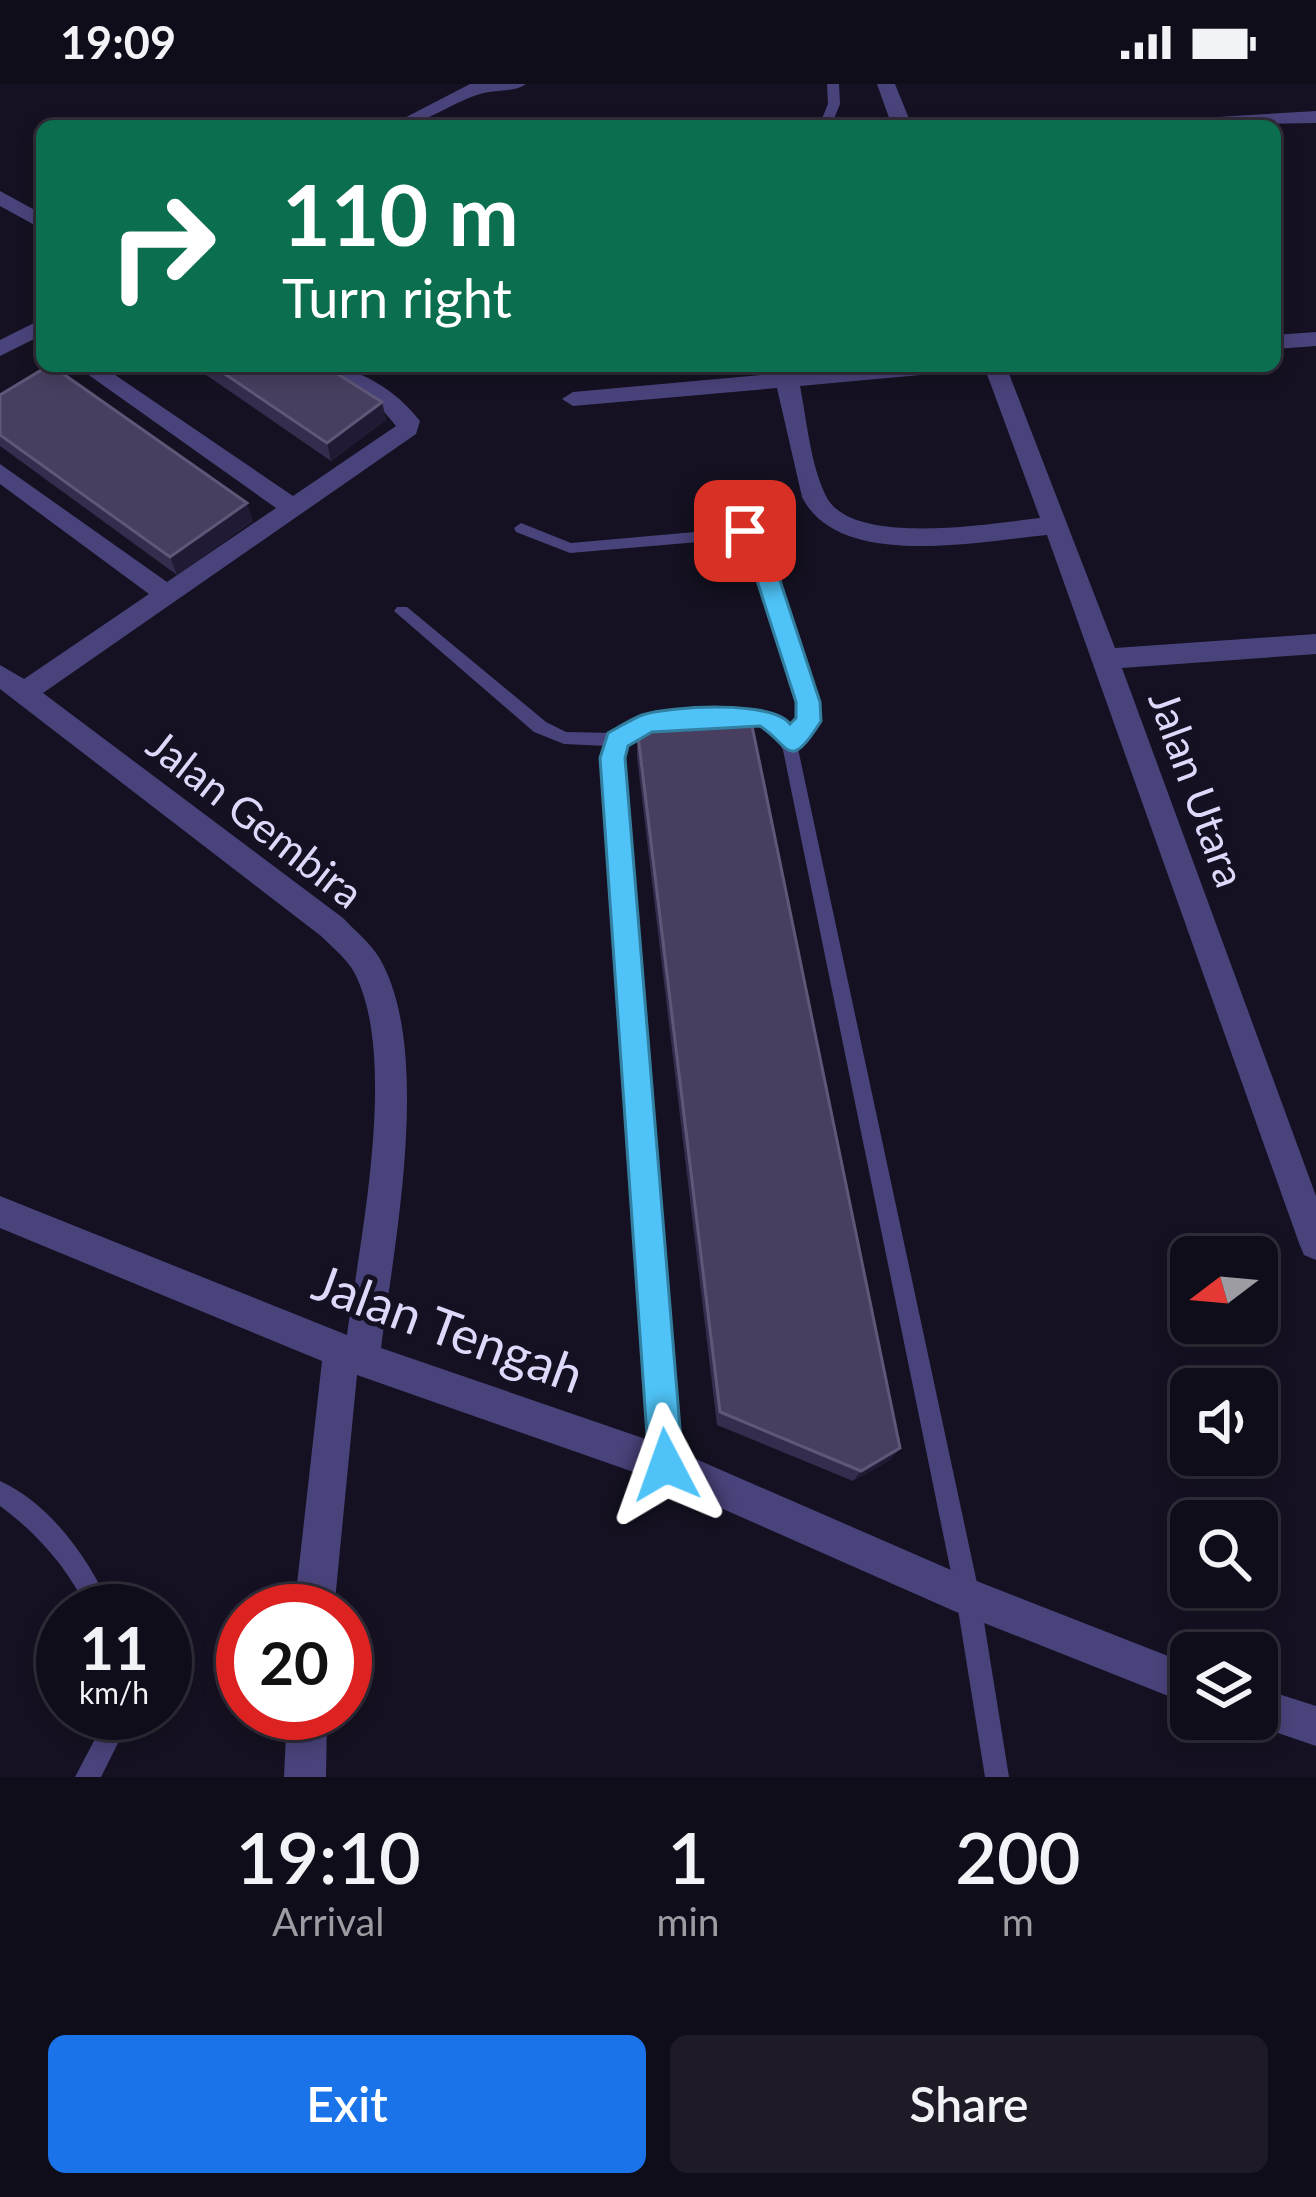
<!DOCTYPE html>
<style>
:root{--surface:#100d1a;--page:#1e1b27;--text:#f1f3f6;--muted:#9c9ca2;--line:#302d39;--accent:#1a73e8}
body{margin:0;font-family:Lato,sans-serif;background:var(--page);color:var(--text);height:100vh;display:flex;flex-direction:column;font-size:45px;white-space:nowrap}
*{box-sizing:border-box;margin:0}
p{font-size:39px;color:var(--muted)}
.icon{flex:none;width:66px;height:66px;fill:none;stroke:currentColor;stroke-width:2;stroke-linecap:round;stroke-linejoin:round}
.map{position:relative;height:1693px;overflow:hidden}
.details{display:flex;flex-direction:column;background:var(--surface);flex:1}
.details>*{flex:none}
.top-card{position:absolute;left:36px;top:36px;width:1245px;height:252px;border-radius:18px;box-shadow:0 6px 18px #0003,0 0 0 3px var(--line);background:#0b6e4f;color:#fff;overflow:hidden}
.needle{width:78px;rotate:254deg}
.fabs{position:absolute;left:1170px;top:1152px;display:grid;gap:24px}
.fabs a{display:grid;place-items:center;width:108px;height:108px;border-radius:18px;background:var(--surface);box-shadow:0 6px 18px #0003,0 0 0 3px var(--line);font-size:60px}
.speed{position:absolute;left:36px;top:1500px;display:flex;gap:24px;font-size:60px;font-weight:700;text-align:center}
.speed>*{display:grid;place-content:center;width:156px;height:156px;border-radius:50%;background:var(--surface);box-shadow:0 6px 18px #0003,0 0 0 3px var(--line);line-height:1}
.speed small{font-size:30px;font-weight:400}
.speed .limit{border:18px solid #d22;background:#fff;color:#111}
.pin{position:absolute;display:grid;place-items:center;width:102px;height:102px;color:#fff;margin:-51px;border-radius:24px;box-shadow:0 6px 18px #0006}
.me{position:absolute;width:132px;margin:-66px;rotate:356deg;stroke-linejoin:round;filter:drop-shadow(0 0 9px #0008)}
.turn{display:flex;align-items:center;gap:42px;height:252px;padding:0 48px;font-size:54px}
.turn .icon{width:156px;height:156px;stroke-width:2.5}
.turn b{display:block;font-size:84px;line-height:102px}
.eta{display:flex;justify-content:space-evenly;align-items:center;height:204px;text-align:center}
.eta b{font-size:72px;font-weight:600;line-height:84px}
.button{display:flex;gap:24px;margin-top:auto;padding:24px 48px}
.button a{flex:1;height:138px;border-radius:18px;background:var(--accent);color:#fff;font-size:48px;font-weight:600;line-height:138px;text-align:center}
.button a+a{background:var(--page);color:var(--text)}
.status{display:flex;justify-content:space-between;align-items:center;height:84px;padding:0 60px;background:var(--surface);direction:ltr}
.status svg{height:33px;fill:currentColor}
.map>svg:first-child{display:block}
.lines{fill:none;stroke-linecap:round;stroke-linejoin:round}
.service{fill:#49437b;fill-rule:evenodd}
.minor{fill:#49437b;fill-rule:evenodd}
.wall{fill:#362d4e}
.shaded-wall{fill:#211a35}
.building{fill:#483f60;stroke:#5f5778;stroke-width:3}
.route{fill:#4fc3f7;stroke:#337fa1;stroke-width:3}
.labels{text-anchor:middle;stroke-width:10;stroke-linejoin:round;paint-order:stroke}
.street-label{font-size:42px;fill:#ded8fa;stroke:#151122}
.near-street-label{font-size:51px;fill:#ded8fa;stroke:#151122}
</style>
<div class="status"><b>19:09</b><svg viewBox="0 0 49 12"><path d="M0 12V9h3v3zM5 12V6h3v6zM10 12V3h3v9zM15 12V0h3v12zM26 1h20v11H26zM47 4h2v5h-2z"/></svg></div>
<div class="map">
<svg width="1316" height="1693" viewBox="0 0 1316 1693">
<rect width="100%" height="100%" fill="#151122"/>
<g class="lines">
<g class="service">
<path d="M 827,0 L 839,0 L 840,20 L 831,42 L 819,42 L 828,20 Z"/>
<path d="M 521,439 L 571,459 L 751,443 L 758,448 L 816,618 L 816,637 L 797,660 L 980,1513 L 1009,1693 L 985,1693 L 956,1513 L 783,666 L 769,642 L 760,638 L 651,645 L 624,660 L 620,674 L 677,1381 L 674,1389 L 666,1392 L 658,1389 L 655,1381 L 604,674 L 607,662 L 564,660 L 534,648 L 394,527 L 397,523 L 407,523 L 546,638 L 566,648 L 615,649 L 648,633 L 761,626 L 781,634 L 789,647 L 800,635 L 800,618 L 745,454 L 570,469 L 516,448 L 514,444 Z"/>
<path d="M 0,1397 C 51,1420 91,1477 112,1527 L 88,1527 C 69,1485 37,1449 0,1422 Z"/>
<path d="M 101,1629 L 125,1629 L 118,1659 L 101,1693 L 75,1693 L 95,1655 Z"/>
</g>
<g class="minor">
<path d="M 470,0 L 526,0 C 513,9 496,5 480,10 C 447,20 426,42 389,42 Z"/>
<path d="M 877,0 L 895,0 L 912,42 L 892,42 Z"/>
<path d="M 1316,27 L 1316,39 L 1157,42 L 1167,36 Z"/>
<path d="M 0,107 L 42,130 L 42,145 L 0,122 Z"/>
<path d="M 42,235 L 42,251 L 0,272 L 0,256 Z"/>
<path d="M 1316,248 L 1316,262 L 1275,265 L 1275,251 Z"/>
<path d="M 76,282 L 102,282 L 293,412 L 396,342 L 381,324 L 320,282 C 358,282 396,306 420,337 L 416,350 L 43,609 L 343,834 C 355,847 371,859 380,875 C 433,968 394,1161 381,1264 L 666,1362 L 974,1496 L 1191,1581 L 1191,1621 L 954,1527 L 662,1398 L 357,1291 L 334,1527 L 294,1527 L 322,1277 L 0,1144 L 0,1112 L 347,1251 C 360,1157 397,981 357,894 C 350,877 334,865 321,852 L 0,605 L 0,581 L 24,595 L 149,510 L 0,400 L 0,380 L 167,498 L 276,424 Z"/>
<path d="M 861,282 L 953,282 L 942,289 L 800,302 C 807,337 810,379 826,412 C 851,464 993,439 1040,434 L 984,282 L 1006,282 L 1115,564 L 1316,550 L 1316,570 L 1122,584 L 1316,1112 L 1316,1176 L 1304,1171 L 1299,1159 L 1047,451 C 980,457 839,487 802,413 L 777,304 L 573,322 L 562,315 L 573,308 Z"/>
<path d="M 1257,1603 L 1316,1622 L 1316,1662 L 1243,1637 L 1257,1635 Z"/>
<path d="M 287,1629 L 327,1629 L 326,1693 L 284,1693 Z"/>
</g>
</g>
<g class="wall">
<path d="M 193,282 L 325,282 L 382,318 L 386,336 L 331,377 Z"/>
<path d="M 0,311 L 253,437 L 177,491 L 0,362 Z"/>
<path d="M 637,643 L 900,1364 L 890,1376 L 853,1397 L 717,1341 L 637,673 Z"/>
</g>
<g class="shaded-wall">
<path d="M 382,318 L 386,336 L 331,377 L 327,359 Z"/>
<path d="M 247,419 L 253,437 L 177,491 L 170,473 Z"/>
<path d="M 900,1364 L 890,1376 L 853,1397 L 861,1387 Z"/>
</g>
<g class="building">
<path d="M 48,282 L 52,282 L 247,419 L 170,473 L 0,351 L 0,311 Z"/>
<path d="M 213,282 L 325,282 L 382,318 L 327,359 Z"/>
<path d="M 750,632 L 900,1364 L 861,1387 L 720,1328 L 637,643 Z"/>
</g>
<path class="route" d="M 745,439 L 765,451 L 820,618 L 821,637 C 788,690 790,661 760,642 L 652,648 L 628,662 L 625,674 L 683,1381 L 678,1393 L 666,1398 L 654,1393 L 649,1381 L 600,674 L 608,649 C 619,643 630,636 642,631 C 670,622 773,616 790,640 L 796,634 L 796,618 L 744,456 L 733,447 Z"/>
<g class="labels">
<g class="street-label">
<text transform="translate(1197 705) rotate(70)" y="15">Jalan Utara</text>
<text transform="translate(255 735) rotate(38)" y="15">Jalan Gembira</text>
</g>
<g class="near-street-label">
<text transform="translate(448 1245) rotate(20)" y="18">Jalan Tengah</text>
</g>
</g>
</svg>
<div class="fabs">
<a><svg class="needle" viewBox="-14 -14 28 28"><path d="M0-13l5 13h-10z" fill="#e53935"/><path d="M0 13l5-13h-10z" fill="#9c9ca2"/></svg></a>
<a><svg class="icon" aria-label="sound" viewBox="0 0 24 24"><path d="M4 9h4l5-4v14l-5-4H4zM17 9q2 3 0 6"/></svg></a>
<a><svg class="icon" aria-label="search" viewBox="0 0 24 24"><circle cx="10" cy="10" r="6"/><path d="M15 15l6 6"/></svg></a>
<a><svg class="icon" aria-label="layers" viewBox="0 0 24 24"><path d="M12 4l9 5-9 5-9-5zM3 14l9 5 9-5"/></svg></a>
</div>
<div class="speed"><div>11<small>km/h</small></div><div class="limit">20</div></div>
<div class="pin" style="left:745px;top:447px;background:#d93025"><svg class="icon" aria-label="arrive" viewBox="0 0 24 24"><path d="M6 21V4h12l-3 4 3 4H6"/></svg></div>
<svg class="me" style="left:666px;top:1381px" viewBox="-20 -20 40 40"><path d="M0-17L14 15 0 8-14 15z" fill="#4fc3f7" stroke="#fff" stroke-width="4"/></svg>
<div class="top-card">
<div class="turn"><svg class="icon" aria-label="right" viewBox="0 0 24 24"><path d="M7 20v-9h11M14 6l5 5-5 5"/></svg><div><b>110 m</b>Turn right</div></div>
</div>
</div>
<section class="details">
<div class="eta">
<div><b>19:10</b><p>Arrival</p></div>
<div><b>1</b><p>min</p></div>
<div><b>200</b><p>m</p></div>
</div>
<div class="button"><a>Exit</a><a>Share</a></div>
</section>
